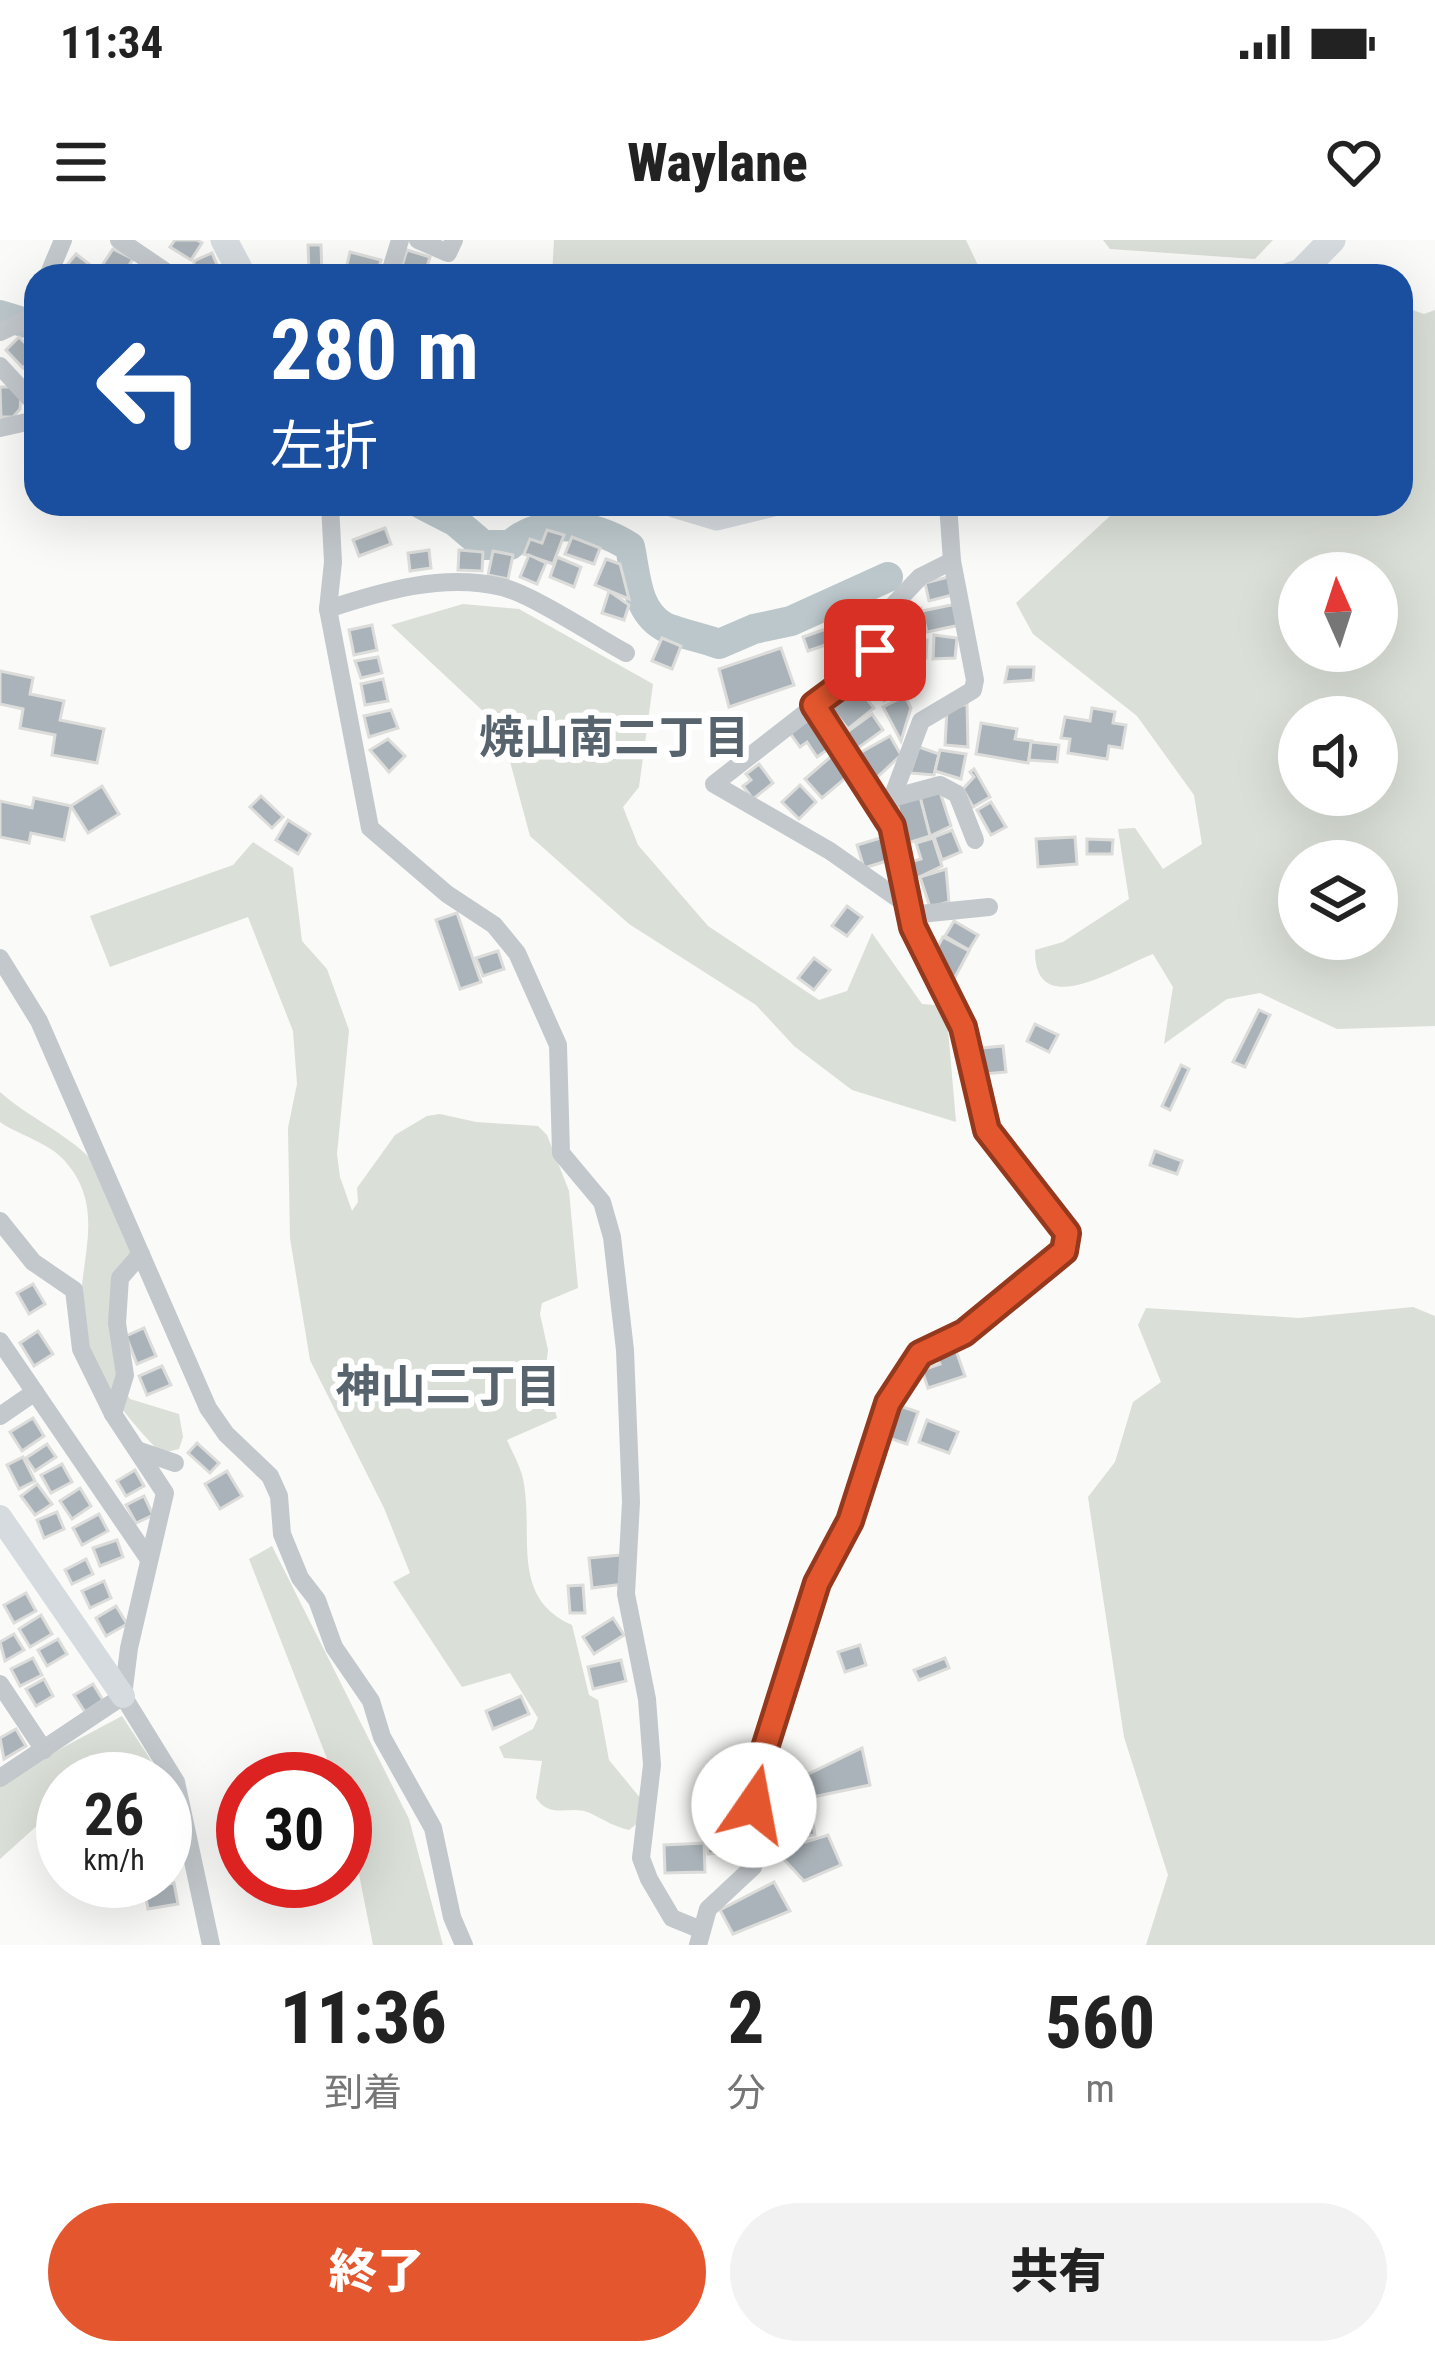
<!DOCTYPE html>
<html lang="ja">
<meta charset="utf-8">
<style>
:root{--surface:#fff;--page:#f2f2f2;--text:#222;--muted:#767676;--accent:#e4572e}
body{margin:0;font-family:"Roboto Condensed","Noto Sans JP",sans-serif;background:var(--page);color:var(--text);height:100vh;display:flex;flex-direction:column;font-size:45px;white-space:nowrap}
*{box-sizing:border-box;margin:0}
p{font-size:39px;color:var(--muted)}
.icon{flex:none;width:66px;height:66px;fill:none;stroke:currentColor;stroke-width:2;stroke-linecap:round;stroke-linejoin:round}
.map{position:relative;height:1705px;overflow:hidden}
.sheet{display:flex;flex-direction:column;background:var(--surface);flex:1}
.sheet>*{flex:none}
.hud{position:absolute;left:24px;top:24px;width:1389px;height:252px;border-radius:36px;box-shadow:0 12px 48px #0002;background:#1a4fa0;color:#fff;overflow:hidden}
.needle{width:78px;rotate:357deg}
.controls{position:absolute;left:1278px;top:312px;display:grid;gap:24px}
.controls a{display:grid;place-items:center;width:120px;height:120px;border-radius:50%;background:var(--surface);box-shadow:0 12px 48px #0002;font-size:60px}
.speed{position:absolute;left:36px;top:1512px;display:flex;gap:24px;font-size:60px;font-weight:700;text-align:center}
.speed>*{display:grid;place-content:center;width:156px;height:156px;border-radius:50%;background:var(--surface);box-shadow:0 12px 48px #0002;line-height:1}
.speed small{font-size:30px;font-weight:400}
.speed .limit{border:18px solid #d22;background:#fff;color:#111}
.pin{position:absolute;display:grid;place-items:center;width:102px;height:102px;color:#fff;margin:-51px;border-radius:24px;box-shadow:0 6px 18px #0006}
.me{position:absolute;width:132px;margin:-66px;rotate:12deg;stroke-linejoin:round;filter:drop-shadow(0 0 9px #0008)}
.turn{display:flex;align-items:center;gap:42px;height:252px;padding:0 48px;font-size:54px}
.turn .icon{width:156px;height:156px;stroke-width:2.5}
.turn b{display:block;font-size:84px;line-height:102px}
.eta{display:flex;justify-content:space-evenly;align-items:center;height:204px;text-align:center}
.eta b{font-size:72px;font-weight:800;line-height:84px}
.button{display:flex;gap:24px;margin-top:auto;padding:24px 48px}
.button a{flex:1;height:138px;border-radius:72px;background:var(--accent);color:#fff;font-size:48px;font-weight:800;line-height:138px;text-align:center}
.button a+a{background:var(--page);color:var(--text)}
.status{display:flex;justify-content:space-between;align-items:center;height:84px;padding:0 60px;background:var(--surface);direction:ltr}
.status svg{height:33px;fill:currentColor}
header{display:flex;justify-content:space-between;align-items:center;height:156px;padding:0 48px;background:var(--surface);font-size:54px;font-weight:800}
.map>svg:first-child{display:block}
.green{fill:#dadfd7;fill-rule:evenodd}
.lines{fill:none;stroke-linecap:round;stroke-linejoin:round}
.river{stroke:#bbc7cb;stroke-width:30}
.building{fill:#aab3b9;stroke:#dcdcda;stroke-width:3}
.street{stroke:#c3c8cc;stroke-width:18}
.secondary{stroke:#d6dbdf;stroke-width:24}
.primary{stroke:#d6dbdf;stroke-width:27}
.route-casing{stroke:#94391e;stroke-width:30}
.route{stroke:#e4572e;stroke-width:21}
.labels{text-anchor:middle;stroke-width:12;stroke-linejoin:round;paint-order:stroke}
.neighbourhood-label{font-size:45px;font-weight:bold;fill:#57646e;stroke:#fff}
</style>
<div class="status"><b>11:34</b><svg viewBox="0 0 49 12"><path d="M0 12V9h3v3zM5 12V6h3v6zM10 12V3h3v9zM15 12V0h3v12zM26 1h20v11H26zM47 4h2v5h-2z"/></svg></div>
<header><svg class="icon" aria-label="menu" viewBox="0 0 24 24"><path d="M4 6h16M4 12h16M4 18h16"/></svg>Waylane<svg class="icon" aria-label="heart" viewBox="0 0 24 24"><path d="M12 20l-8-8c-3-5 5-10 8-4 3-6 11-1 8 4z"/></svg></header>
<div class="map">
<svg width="1435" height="1705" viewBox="0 0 1435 1705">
<rect width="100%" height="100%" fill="#fafaf8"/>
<g class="green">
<path d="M 554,0 L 966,0 L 983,36 L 552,36 Z"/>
<path d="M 1103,0 L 1273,0 L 1255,19 L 1110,9 Z"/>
<path d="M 1401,66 L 1424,74 L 1435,70 L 1435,786 L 1337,789 L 1260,753 L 1227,759 L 1164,804 L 1173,747 L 1153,714 C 1118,727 1034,783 1035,710 L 1063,702 L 1129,659 L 1118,589 L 1135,588 L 1163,629 L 1202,604 L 1194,555 L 1137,476 L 1033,394 L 1016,363 L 1123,264 L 1401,264 ZM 1377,333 L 1377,411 L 1299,411 L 1299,333 ZM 1377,477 L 1377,555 L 1299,555 L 1299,477 ZM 1377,621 L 1377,699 L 1299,699 L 1299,621 Z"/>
<path d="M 463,364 L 519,369 L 653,444 L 639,547 L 623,567 L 638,605 L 708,686 L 819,760 L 847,751 L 872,693 L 922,764 L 946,766 L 956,882 L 852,850 L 794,806 L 756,765 L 629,684 L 530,596 L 501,488 L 391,385 Z"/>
<path d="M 253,602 L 293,628 L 302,701 L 327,729 L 349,790 L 337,914 L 340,937 L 352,971 L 358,962 L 357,948 L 395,895 L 427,876 L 440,874 L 476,882 L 538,886 L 547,895 L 569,951 L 578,1048 L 542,1063 L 540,1074 L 548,1110 L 545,1134 L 557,1178 L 507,1200 C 513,1214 522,1229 524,1244 C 533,1299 511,1358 572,1385 L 589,1455 L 598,1460 L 609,1520 L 641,1559 L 639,1582 L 629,1590 C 613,1586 606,1581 592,1574 C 571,1563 552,1581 536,1558 L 542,1521 L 504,1518 L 499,1507 L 533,1489 L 538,1478 L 510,1433 L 462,1447 L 393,1342 L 410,1333 L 384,1268 L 310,1120 L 290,998 L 288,888 L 297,844 L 293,791 L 248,677 L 110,727 L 90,676 L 233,625 Z"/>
<path d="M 0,852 C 29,878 65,892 93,921 C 112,942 122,983 133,1010 C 101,1060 111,1094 123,1149 L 130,1159 L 179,1174 L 183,1197 L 179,1209 L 166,1212 L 155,1207 C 125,1175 97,1141 85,1099 C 67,1037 115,976 64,920 C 49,903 19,895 0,882 Z"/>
<path d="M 1413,1067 L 1435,1076 L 1435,1705 L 1146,1705 L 1168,1635 L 1124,1497 L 1088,1257 L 1115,1222 L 1133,1162 L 1161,1142 L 1138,1085 L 1146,1068 L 1299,1078 Z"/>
<path d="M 272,1306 L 409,1579 L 443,1705 L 373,1705 L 345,1563 L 345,1539 L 335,1539 L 249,1319 Z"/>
<path d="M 122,1476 L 160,1534 L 156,1539 L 63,1539 L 63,1580 L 40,1583 L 0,1619 L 0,1541 Z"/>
</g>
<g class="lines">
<g class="river">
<path d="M 0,75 L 36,86"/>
<path d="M 421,264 L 456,282 L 483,305 L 510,305 C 543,276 595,284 630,307 C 636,335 636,370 663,386 C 673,392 704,398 719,404 L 754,389 L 791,381 L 888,337"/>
</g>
</g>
<g class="building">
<path d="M 175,0 L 197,0 L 202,3 L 191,20 L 170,7 Z"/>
<path d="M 308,5 L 321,5 L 322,36 L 309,33 Z"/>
<path d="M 113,9 L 133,19 L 122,36 L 101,27 Z"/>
<path d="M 407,10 L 430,17 L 424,36 L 400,32 Z"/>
<path d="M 350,12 L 381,20 L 378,30 L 368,28 L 366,36 L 345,34 Z"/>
<path d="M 212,13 L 220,32 L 210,36 L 183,36 L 194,28 L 194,21 Z"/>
<path d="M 76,14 L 98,31 L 94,36 L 68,36 L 62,31 Z"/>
<path d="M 19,97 L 36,114 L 23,128 L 6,110 Z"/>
<path d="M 0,147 L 15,147 L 21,156 L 20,169 L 13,177 L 1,177 Z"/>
<path d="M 385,288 L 391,304 L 359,316 L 353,300 Z"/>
<path d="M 547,290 L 564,295 L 553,324 L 524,314 L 530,299 L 542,303 Z"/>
<path d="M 572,297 L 600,308 L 594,324 L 565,314 Z"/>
<path d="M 429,310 L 431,328 L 410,331 L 408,313 Z"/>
<path d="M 459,310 L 483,312 L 482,331 L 458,330 Z"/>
<path d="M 493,311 L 513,315 L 508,339 L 488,335 Z"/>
<path d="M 529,315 L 546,323 L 537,344 L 520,337 Z"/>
<path d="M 557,317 L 581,327 L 574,347 L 550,337 Z"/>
<path d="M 606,319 L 620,324 L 629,359 L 595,345 Z"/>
<path d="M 948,337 L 952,355 L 929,361 L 925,343 Z"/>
<path d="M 609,351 L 629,365 L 624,380 L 602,373 Z"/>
<path d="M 956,364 L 960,385 L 927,392 L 922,371 Z"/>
<path d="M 921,368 L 924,393 L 903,395 L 901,369 Z"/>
<path d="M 849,381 L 854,395 L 808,411 L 803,397 Z"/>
<path d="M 372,385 L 377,410 L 354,415 L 349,390 Z"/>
<path d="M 934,395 L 957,398 L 955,418 L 933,419 Z"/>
<path d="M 662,398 L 681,406 L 672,429 L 652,421 Z"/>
<path d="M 896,400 L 927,400 L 926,418 L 895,418 Z"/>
<path d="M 781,408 L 794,445 L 729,467 L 719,429 Z"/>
<path d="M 378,417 L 382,433 L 361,438 L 355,421 Z"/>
<path d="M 1008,427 L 1034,427 L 1033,440 L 1005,442 Z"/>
<path d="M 0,431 L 33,438 L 30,454 L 64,461 L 60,480 L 104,489 L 97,523 L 52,515 L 55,495 L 20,488 L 23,469 L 0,464 Z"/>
<path d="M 903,432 L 910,448 L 884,461 L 876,444 Z"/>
<path d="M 383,439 L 388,461 L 365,465 L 361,444 Z"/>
<path d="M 858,448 L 874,468 L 848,489 L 832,469 Z"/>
<path d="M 905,456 L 911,468 L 901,501 L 883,467 Z"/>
<path d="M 967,464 L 968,507 L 945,505 L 947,470 Z"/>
<path d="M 1092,468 L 1115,472 L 1113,483 L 1126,485 L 1122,508 L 1109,506 L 1107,519 L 1068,513 L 1070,499 L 1061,498 L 1065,477 L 1090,481 Z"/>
<path d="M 391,470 L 398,488 L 369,497 L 364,476 Z"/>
<path d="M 872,474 L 883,490 L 858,508 L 847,492 Z"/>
<path d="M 809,479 L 830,508 L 817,517 L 807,502 L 800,507 L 790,493 Z"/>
<path d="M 981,483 L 1017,489 L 1015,499 L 1032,501 L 1028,523 L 976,514 Z"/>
<path d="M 890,496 L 901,515 L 870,544 L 856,515 Z"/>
<path d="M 388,499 L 405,516 L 389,532 L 370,510 Z"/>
<path d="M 1031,502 L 1059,505 L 1057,522 L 1029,520 Z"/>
<path d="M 919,507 L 939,514 L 934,535 L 910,533 Z"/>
<path d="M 940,510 L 966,514 L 961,539 L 935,531 Z"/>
<path d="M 834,514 L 848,536 L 822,558 L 805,539 Z"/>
<path d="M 759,524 L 773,543 L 753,559 L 743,546 L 751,540 L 746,534 Z"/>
<path d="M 974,529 L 990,557 L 973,567 L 963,549 L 974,537 L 970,532 Z"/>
<path d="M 800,545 L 816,562 L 799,579 L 782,562 Z"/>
<path d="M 102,546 L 119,574 L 88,593 L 71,566 Z"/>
<path d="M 940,552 L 951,586 L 930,596 L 920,557 Z"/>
<path d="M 261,556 L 283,577 L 272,588 L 250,567 Z"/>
<path d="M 920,557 L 930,596 L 908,603 L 897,564 Z"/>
<path d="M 34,558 L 71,566 L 64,600 L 31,593 L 29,603 L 0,597 L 0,561 L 32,568 Z"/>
<path d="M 991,562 L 1006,587 L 991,595 L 977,570 Z"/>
<path d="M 288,580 L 310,594 L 298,614 L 276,600 Z"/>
<path d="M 952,590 L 961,612 L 942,620 L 934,597 Z"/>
<path d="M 884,597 L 890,620 L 864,628 L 857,605 Z"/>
<path d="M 1075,597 L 1077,624 L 1038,627 L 1036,599 Z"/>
<path d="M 933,598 L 942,626 L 915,639 L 910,622 L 921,619 L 916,603 Z"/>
<path d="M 1087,599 L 1113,600 L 1112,614 L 1087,614 Z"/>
<path d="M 946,629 L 949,662 L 930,667 L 920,637 Z"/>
<path d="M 847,666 L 862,677 L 847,696 L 832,686 Z"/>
<path d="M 457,673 L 481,742 L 460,749 L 436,680 Z"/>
<path d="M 954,681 L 978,695 L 969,710 L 945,696 Z"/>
<path d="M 943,697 L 969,711 L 954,739 L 938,730 L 931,719 Z"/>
<path d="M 498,711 L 504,729 L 483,736 L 476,718 Z"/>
<path d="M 814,718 L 830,730 L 814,750 L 798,738 Z"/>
<path d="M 1259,770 L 1270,775 L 1245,827 L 1233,822 Z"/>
<path d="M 1035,784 L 1058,795 L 1049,812 L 1027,801 Z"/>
<path d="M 1003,806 L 1006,832 L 973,835 L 971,809 Z"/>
<path d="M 1181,825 L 1189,829 L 1170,870 L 1162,866 Z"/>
<path d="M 1155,911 L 1182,921 L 1177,934 L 1150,925 Z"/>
<path d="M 33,1044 L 45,1064 L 29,1074 L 17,1053 Z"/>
<path d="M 144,1088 L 156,1116 L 137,1124 L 126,1096 Z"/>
<path d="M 38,1091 L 53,1114 L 34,1126 L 20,1103 Z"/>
<path d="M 955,1108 L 965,1136 L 928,1148 L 922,1130 L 940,1124 L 936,1116 Z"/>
<path d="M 162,1126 L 171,1145 L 147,1155 L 139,1136 Z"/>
<path d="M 900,1166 L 918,1172 L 907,1204 L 889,1198 Z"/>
<path d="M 33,1178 L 44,1196 L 22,1211 L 10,1192 Z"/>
<path d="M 927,1180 L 958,1192 L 949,1213 L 919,1202 Z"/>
<path d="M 197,1203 L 219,1223 L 210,1233 L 188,1213 Z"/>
<path d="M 47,1204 L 56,1217 L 35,1231 L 26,1218 Z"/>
<path d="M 23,1217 L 35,1241 L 19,1249 L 7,1225 Z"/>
<path d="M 62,1224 L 72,1242 L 51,1253 L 41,1235 Z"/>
<path d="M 135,1230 L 144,1246 L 126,1256 L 117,1241 Z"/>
<path d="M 227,1231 L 242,1256 L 220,1269 L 205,1244 Z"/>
<path d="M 37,1244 L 52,1264 L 35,1275 L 21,1256 Z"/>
<path d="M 80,1248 L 91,1266 L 72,1279 L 60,1261 Z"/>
<path d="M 144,1256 L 153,1275 L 136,1283 L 126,1265 Z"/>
<path d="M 57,1272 L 64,1289 L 44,1298 L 37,1280 Z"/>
<path d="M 99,1274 L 108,1291 L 82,1305 L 73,1288 Z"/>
<path d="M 117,1300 L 123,1317 L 100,1326 L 93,1308 Z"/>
<path d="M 621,1315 L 624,1344 L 592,1348 L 589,1318 Z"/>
<path d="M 86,1319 L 93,1334 L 72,1344 L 65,1330 Z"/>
<path d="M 104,1341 L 111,1358 L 90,1368 L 82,1351 Z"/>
<path d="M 583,1345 L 585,1373 L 570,1373 L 568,1346 Z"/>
<path d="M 26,1353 L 36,1371 L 14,1383 L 4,1365 Z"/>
<path d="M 116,1366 L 127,1384 L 106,1396 L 96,1378 Z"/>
<path d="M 41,1375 L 52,1394 L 30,1407 L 19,1389 Z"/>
<path d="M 613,1378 L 624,1395 L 594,1414 L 583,1397 Z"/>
<path d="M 14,1394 L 24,1410 L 5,1421 L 0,1402 Z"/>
<path d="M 58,1399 L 67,1414 L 47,1426 L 38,1410 Z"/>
<path d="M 860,1405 L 866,1425 L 845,1432 L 838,1412 Z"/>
<path d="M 33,1418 L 42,1435 L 20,1446 L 11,1429 Z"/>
<path d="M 945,1418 L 949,1428 L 919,1440 L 914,1430 Z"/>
<path d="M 621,1420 L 626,1441 L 593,1449 L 588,1427 Z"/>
<path d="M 44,1439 L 53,1456 L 36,1466 L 26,1449 Z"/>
<path d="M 93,1444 L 103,1460 L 85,1472 L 74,1455 Z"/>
<path d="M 521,1456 L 529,1474 L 493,1489 L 486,1471 Z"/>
<path d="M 16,1489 L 26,1506 L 4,1519 L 0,1498 Z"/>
<path d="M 862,1508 L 870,1545 L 808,1558 L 815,1595 L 773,1602 L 769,1582 L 778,1580 L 772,1541 L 804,1536 Z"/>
<path d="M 733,1595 L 734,1612 L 708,1614 L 707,1597 Z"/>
<path d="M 828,1595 L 841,1625 L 804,1641 L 776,1611 Z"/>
<path d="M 704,1603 L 705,1632 L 665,1633 L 664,1605 Z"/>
<path d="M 774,1642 L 790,1671 L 733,1694 L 720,1670 Z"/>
<path d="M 174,1643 L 178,1664 L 148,1669 L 144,1648 Z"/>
</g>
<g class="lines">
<g class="street">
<path d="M 119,0 L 172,36"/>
<path d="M 418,0 L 448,13 L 454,0"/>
<path d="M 48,36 L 63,0"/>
<path d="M 389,36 L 400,0"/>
<path d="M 0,92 L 36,75"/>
<path d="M 0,126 L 36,165"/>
<path d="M 0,188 L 36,180"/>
<path d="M 330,264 L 333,322 L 328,369 L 370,588 L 447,654 L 494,685 L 517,713 L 558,805 L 561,913 L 602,962 L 612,997 L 625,1110 L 631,1262 L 626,1354 L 647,1459 L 652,1525 L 641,1618 L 649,1639 L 672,1678 L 699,1689"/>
<path d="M 952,321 L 920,337 L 886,373 L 875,410 L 845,442 L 714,544 L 830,611 L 920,674 L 989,667"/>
<path d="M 328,369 C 383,351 443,333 502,347 C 533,355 595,396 626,413"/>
<path d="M 892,558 L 940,545 L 957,554 L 975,600"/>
<path d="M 886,574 L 921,481 L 973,450 L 975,440 L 952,321 L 948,264"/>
<path d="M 0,718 L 39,781 L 208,1168 L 226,1194 L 270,1236 L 279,1256 L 282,1294 L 300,1338 L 317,1360 L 334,1407 L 371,1461 L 382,1497 L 433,1588 L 452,1677 L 464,1705"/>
<path d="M 0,981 L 33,1022 L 74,1050 L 81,1109 L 113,1174 L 165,1253 L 129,1408 L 123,1456 L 0,1538"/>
<path d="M 0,1101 L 148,1318"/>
<path d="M 113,1174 L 125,1135 L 117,1083 L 120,1038 L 141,1014"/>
<path d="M 0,1176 L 35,1152"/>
<path d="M 137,1210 L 175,1223"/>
<path d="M 0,1444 L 44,1510"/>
<path d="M 123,1456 L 176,1542 L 211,1705"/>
<path d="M 698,1705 L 708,1669 L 753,1627 L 754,1565 L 764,1511 L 817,1343 L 850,1281 L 888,1163 L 920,1115 L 964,1093 L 1064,1011 L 1067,993 L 987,890 L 963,787 L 912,687 L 892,586 L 814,465"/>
</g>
<path class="secondary" d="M 0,1277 L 123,1456"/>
<g class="primary">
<path d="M 224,0 L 243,36"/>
<path d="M 1289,36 L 1301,32 L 1332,0"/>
<path d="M 674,264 L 717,277 L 770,264"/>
</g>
</g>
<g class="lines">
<defs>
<path id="route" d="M 754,1565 L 764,1511 L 817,1343 L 850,1281 L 888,1163 L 920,1114 L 964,1093 L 1064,1011 L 1067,993 L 987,890 L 963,787 L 913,687 L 892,586 L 814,465 L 845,442 L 875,410"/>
</defs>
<use href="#route" class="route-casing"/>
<use href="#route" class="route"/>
</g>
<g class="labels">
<g class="neighbourhood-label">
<text x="614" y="513">焼山南二丁目</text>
<text x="448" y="1162">神山二丁目</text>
</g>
</g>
</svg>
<div class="controls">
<a><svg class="needle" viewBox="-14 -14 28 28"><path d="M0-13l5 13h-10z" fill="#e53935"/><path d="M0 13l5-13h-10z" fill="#767676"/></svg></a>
<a><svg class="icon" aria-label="sound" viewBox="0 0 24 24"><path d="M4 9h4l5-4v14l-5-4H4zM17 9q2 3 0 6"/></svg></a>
<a><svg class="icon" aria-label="layers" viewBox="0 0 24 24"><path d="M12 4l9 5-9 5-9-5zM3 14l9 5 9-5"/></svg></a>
</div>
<div class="speed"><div>26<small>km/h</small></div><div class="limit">30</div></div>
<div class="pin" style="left:875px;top:410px;background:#d93025"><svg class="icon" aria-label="arrive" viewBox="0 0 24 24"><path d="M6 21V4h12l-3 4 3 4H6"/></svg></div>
<svg class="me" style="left:754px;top:1565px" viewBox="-20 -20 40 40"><circle r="19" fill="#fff"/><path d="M0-13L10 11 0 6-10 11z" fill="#e4572e"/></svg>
<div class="hud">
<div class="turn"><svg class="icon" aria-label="left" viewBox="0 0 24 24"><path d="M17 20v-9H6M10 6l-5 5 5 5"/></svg><div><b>280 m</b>左折</div></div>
</div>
</div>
<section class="sheet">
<div class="eta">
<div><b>11:36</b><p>到着</p></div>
<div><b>2</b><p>分</p></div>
<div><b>560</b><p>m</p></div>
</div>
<div class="button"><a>終了</a><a>共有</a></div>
</section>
